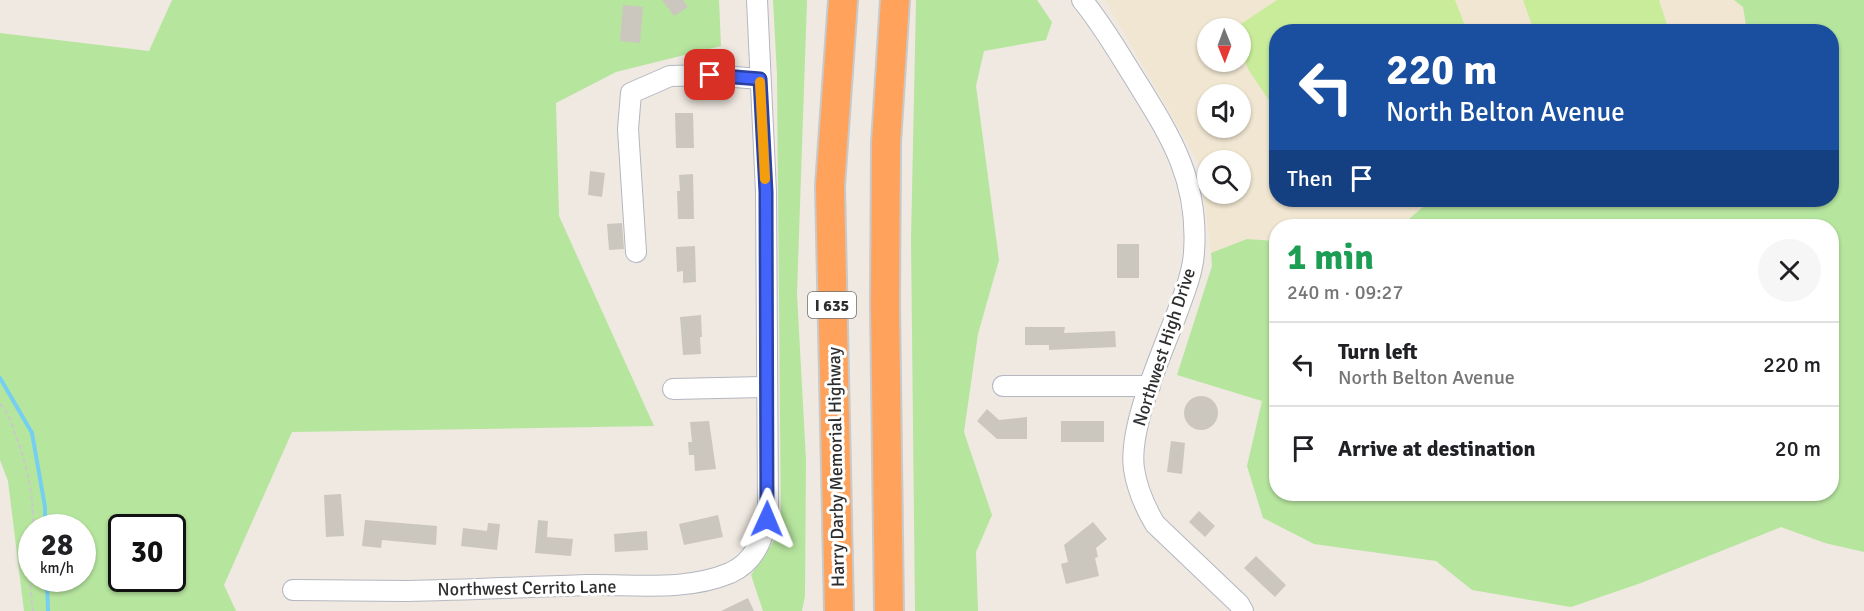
<!DOCTYPE html>
<meta charset="utf-8">
<style>
:root{--surface:#fff;--page:#f6f6f6;--text:#202124;--muted:#757577;--line:#e0e0e0}
body{margin:0;font-family:Signika,sans-serif;background:var(--page);color:var(--text);height:100vh;display:flex;flex-direction:column;font-size:22px;white-space:nowrap}
*{box-sizing:border-box;margin:0}
p{font-size:20px;color:var(--muted)}
.icon{flex:none;width:33px;height:33px;fill:none;stroke:currentColor;stroke-width:2;stroke-linecap:round;stroke-linejoin:round}
.map{position:relative;flex:1;overflow:hidden}
.panel{position:absolute;left:1269px;top:219px;width:570px;height:282px;display:flex;flex-direction:column;background:var(--surface);border-radius:24px;box-shadow:0 2px 4px #0004}
.panel>*{flex:none}
.guide{position:absolute;left:1269px;top:24px;width:570px;height:183px;border-radius:24px;box-shadow:0 2px 4px #0004;background:#1a4fa0;color:#fff;overflow:hidden}
.needle{width:39px;rotate:179deg}
.buttons{position:absolute;left:1197px;top:18px;display:grid;gap:12px}
.buttons a{display:grid;place-items:center;width:54px;height:54px;border-radius:50%;background:var(--surface);box-shadow:0 2px 4px #0004;font-size:30px}
.speed{position:absolute;left:18px;top:514px;display:flex;gap:12px;font-size:30px;font-weight:700;text-align:center}
.speed>*{display:grid;place-content:center;width:78px;height:78px;border-radius:50%;background:var(--surface);box-shadow:0 2px 4px #0004;line-height:1}
.speed small{font-size:15px;font-weight:400}
.speed .limit{border:3px solid #111;border-radius:9px;background:#fff;color:#111}
.pin{position:absolute;display:grid;place-items:center;width:51px;height:51px;color:#fff;margin:-26px;border-radius:12px;box-shadow:0 3px 9px #0006}
.me{position:absolute;width:66px;margin:-33px;rotate:1deg;stroke-linejoin:round;filter:drop-shadow(0 0 4px #0008)}
.turn{display:flex;align-items:center;gap:21px;height:126px;padding:0 18px;font-size:27px}
.turn .icon{width:78px;height:78px;stroke-width:2.5}
.turn b{display:block;font-size:42px;line-height:51px}
.then{display:flex;align-items:center;height:57px;padding:0 18px;background:#0003;gap:12px;font-size:22px}
.round{display:grid;place-items:center;flex:none;width:63px;height:63px;border-radius:32px;background:var(--page)}
.headline{display:flex;align-items:center;justify-content:space-between;height:102px;padding:0 18px}
h1{font-size:36px;font-weight:700;line-height:45px;color:#1e9e55}
ul{padding:0;list-style:none}
li{display:flex;align-items:center;gap:18px;height:84px;padding:0 18px;border-top:2px solid var(--line)}
li div{flex:1}
li b{display:block;font-size:22px}
li em{font-style:normal}
.map>svg:first-child{display:block}
.education{fill:#f0e6d1;fill-rule:evenodd}
.green{fill:#b6e59e;fill-rule:evenodd}
.pitch{fill:#c9ec9a}
.lines{fill:none;stroke-linecap:round;stroke-linejoin:round}
.stream{stroke:#75cff0;stroke-width:4}
.building{fill:#cbc7bf}
.minor-casing{stroke:#b4b7c1;stroke-width:22}
.highway-casing{stroke:#c9c9c9;stroke-width:32}
.path{stroke:#c9c9c9;stroke-width:2;stroke-dasharray:4.5 3;stroke-linecap:butt}
.minor{stroke:#fff;stroke-width:20}
.highway{stroke:#ffa35c;stroke-width:28}
.route-casing{stroke:#2b41a3;stroke-width:15}
.route{stroke:#4264fb;stroke-width:10}
.slow{stroke:#f59e0b;stroke-width:10}
.labels{text-anchor:middle;stroke-width:6;stroke-linejoin:round;paint-order:stroke}
.shield{fill:#fff;stroke:#6d6d6d;stroke-width:1.5}
.shield-label{font-size:16px;font-weight:bold;fill:#2e2e2e}
.street-label{font-size:18px;fill:#2e2e2e;stroke:#fff}
</style>
<div class="map">
<svg width="1864" height="611" viewBox="0 0 1864 611">
<rect width="100%" height="100%" fill="#efe9e1"/>
<path class="education" d="M 1105,0 L 1734,0 L 1743,7 L 1747,31 L 1276,32 L 1276,200 L 1431,200 L 1402,225 L 1276,226 L 1276,241 L 1247,239 L 1211,253 L 1200,165 ZM 1208,28 L 1240,28 L 1240,62 L 1208,62 ZM 1208,94 L 1240,94 L 1240,128 L 1208,128 ZM 1208,160 L 1240,160 L 1240,194 L 1208,194 Z"/>
<g class="green">
<path d="M 172,0 L 719,0 L 721,46 L 616,72 L 556,103 L 559,216 L 654,426 L 292,432 L 224,585 L 236,611 L 24,611 L 8,481 L 0,460 L 0,33 L 149,51 ZM 32,528 L 82,528 L 82,579 L 32,579 ZM 122,528 L 172,528 L 172,579 L 122,579 Z"/>
<path d="M 773,0 L 807,0 L 797,294 L 806,460 L 805,596 L 802,611 L 763,611 L 751,575 L 781,530 L 777,75 Z"/>
<path d="M 916,0 L 1037,0 L 1052,22 L 1046,40 L 984,51 L 976,86 L 999,260 L 978,334 L 964,432 L 992,515 L 976,552 L 978,611 L 915,611 L 911,240 Z"/>
<path d="M 1734,0 L 1864,0 L 1864,552 L 1825,543 L 1781,527 L 1641,583 L 1571,607 L 1472,590 L 1436,561 L 1314,544 L 1263,518 L 1247,466 L 1262,401 L 1177,375 L 1212,266 L 1211,253 L 1247,239 L 1276,241 L 1276,494 L 1832,494 L 1832,226 L 1397,226 L 1402,225 L 1431,200 L 1549,200 L 1554,205 L 1573,200 L 1832,200 L 1832,32 L 1747,31 L 1743,7 Z"/>
</g>
<g class="pitch">
<path d="M 1277,0 L 1455,0 L 1467,31 L 1276,32 L 1276,111 L 1248,69 L 1241,49 L 1240,28 L 1235,28 Z"/>
<path d="M 1523,0 L 1659,0 L 1669,31 L 1534,31 Z"/>
</g>
<g class="lines">
<g class="stream">
<path d="M 0,378 L 32,433 L 45,507 L 45,528"/>
<path d="M 47,579 L 48,611"/>
</g>
</g>
<g class="building">
<path d="M 662,0 L 683,0 L 688,7 L 674,16 Z"/>
<path d="M 623,5 L 643,7 L 640,43 L 620,41 Z"/>
<path d="M 675,113 L 693,113 L 694,148 L 676,148 Z"/>
<path d="M 590,171 L 605,173 L 602,197 L 588,195 Z"/>
<path d="M 693,174 L 694,219 L 678,219 L 677,191 L 680,191 L 679,175 Z"/>
<path d="M 622,223 L 624,249 L 609,250 L 607,224 Z"/>
<rect x="1117" y="244" width="22" height="34"/>
<path d="M 695,246 L 696,282 L 683,283 L 683,271 L 677,272 L 676,247 Z"/>
<path d="M 701,315 L 702,337 L 700,337 L 701,354 L 683,355 L 680,317 Z"/>
<path d="M 1025,327 L 1065,327 L 1064,333 L 1115,331 L 1116,347 L 1049,350 L 1049,345 L 1025,345 Z"/>
<circle cx="1201" cy="413" r="17"/>
<path d="M 987,409 L 999,420 L 1027,417 L 1027,439 L 997,439 L 977,421 Z"/>
<path d="M 709,421 L 716,469 L 695,471 L 694,455 L 689,455 L 688,442 L 692,442 L 690,422 Z"/>
<rect x="1061" y="421" width="43" height="21"/>
<path d="M 1171,441 L 1185,443 L 1182,474 L 1167,472 Z"/>
<path d="M 341,494 L 344,536 L 326,537 L 324,495 Z"/>
<path d="M 1199,511 L 1215,526 L 1205,537 L 1189,522 Z"/>
<path d="M 718,515 L 723,537 L 684,545 L 679,524 Z"/>
<path d="M 365,520 L 437,526 L 436,545 L 382,540 L 381,548 L 362,546 Z"/>
<path d="M 538,520 L 548,521 L 547,537 L 573,539 L 571,556 L 535,553 Z"/>
<path d="M 1093,522 L 1107,539 L 1096,548 L 1098,557 L 1095,558 L 1099,576 L 1066,584 L 1061,564 L 1068,562 L 1064,545 Z"/>
<path d="M 488,523 L 500,524 L 497,550 L 461,546 L 463,528 L 487,531 Z"/>
<path d="M 647,531 L 648,550 L 615,552 L 614,534 Z"/>
<path d="M 1256,556 L 1286,585 L 1275,597 L 1244,568 Z"/>
<path d="M 748,598 L 754,611 L 721,611 Z"/>
</g>
<g class="lines">
<defs>
<g id="minor">
<path d="M 1082,0 C 1102,24 1118,52 1135,79 C 1171,137 1199,180 1194,252 C 1193,272 1184,294 1177,313 C 1162,353 1128,427 1134,469 C 1137,489 1145,507 1155,524 L 1239,604 L 1243,611"/>
<path d="M 636,252 L 628,129 L 631,93 L 670,76 L 710,75 L 760,79"/>
<path d="M 1003,386 L 1150,386"/>
<path d="M 673,389 L 767,387"/>
<path d="M 293,590 C 331,590 369,591 407,591 C 467,590 526,587 586,585 C 634,584 684,592 730,573 C 757,561 766,533 768,505 L 766,192 L 757,0"/>
</g>
<g id="highway">
<path d="M 839,611 L 830,186 L 843,0"/>
<path d="M 889,611 L 885,304 L 886,143 L 895,0"/>
</g>
</defs>
<use href="#minor" class="minor-casing"/>
<use href="#highway" class="highway-casing"/>
<g class="path">
<path d="M 0,404 C 8,412 12,424 15,434 C 27,465 34,494 33,528"/>
<path d="M 32,555 L 30,582 L 33,611"/>
</g>
<use href="#minor" class="minor"/>
<use href="#highway" class="highway"/>
</g>
<g class="lines">
<defs>
<path id="route" d="M 710,75 L 760,79 L 766,192 L 767,519"/>
</defs>
<use href="#route" class="route-casing"/>
<use href="#route" class="route"/>
<path class="slow" d="M 760,82 L 765,179"/>
</g>
<g class="labels">
<rect class="shield" x="808" y="292" width="48" height="26" rx="4.5"/>
<g class="shield-label">
<text x="832" y="311">I 635</text>
</g>
<g class="street-label">
<text transform="translate(1164 347) rotate(-72)" y="6">Northwest High Drive</text>
<text transform="translate(836 467) rotate(-91)" y="6">Harry Darby Memorial Highway</text>
<text transform="translate(527 588) rotate(-1)" y="6">Northwest Cerrito Lane</text>
</g>
</g>
</svg>
<div class="buttons">
<a><svg class="needle" viewBox="-14 -14 28 28"><path d="M0-13l5 13h-10z" fill="#e53935"/><path d="M0 13l5-13h-10z" fill="#757577"/></svg></a>
<a><svg class="icon" aria-label="sound" viewBox="0 0 24 24"><path d="M4 9h4l5-4v14l-5-4H4zM17 9q2 3 0 6"/></svg></a>
<a><svg class="icon" aria-label="search" viewBox="0 0 24 24"><circle cx="10" cy="10" r="6"/><path d="M15 15l6 6"/></svg></a>
</div>
<div class="speed"><div>28<small>km/h</small></div><div class="limit">30</div></div>
<div class="pin" style="left:710px;top:75px;background:#d93025"><svg class="icon" aria-label="arrive" viewBox="0 0 24 24"><path d="M6 21V4h12l-3 4 3 4H6"/></svg></div>
<svg class="me" style="left:767px;top:519px" viewBox="-20 -20 40 40"><path d="M0-17L14 15 0 8-14 15z" fill="#4264fb" stroke="#fff" stroke-width="4"/></svg>
<div class="guide">
<div class="turn"><svg class="icon" aria-label="left" viewBox="0 0 24 24"><path d="M17 20v-9H6M10 6l-5 5 5 5"/></svg><div><b>220 m</b>North Belton Avenue</div></div>
<div class="then">Then<svg class="icon" aria-label="arrive" viewBox="0 0 24 24"><path d="M6 21V4h12l-3 4 3 4H6"/></svg></div>
</div>
<section class="panel">
<div class="headline"><div><h1>1 min</h1><p>240 m · 09:27</p></div><a class="round"><svg class="icon" aria-label="close" viewBox="0 0 24 24"><path d="M6 6l12 12M18 6L6 18"/></svg></a></div>
<ul>
<li><svg class="icon" aria-label="left" viewBox="0 0 24 24"><path d="M17 20v-9H6M10 6l-5 5 5 5"/></svg><div><b>Turn left</b><p>North Belton Avenue</p></div><em>220 m</em></li>
<li><svg class="icon" aria-label="arrive" viewBox="0 0 24 24"><path d="M6 21V4h12l-3 4 3 4H6"/></svg><div><b>Arrive at destination</b></div><em>20 m</em></li>
</ul>
</section>
</div>
